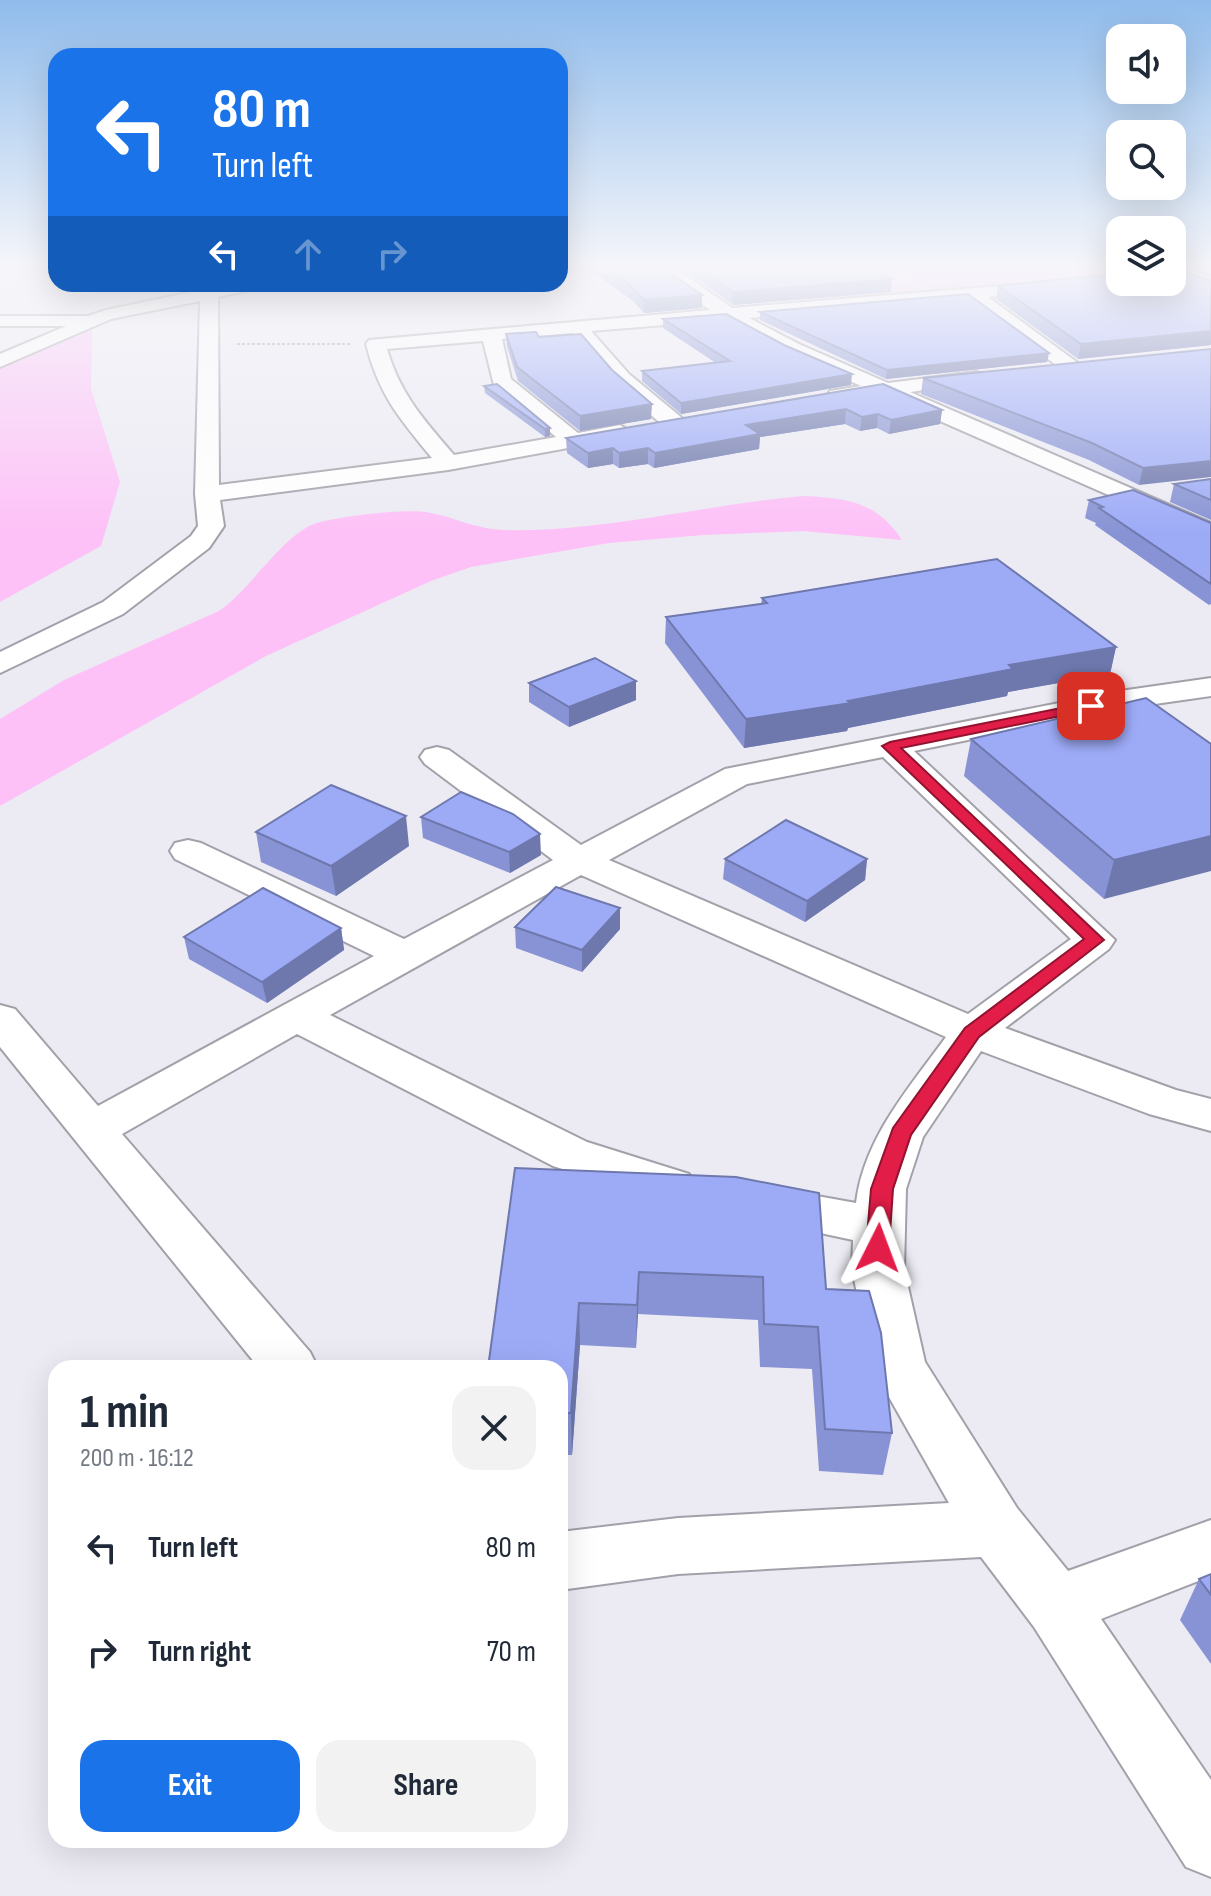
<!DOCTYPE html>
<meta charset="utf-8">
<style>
:root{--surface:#fff;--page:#f2f2f3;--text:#1f2937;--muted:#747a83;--accent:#1a73e8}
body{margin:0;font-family:"Sofia Sans Condensed",sans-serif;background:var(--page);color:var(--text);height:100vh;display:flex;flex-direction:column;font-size:30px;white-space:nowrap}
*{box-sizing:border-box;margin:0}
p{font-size:26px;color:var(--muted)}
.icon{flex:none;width:44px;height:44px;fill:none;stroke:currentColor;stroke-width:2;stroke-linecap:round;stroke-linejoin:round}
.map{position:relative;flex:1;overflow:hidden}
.sheet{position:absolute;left:48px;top:1360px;width:520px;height:488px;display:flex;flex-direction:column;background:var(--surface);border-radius:24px;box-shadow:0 8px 32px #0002}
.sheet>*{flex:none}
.hud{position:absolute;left:48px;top:48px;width:520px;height:244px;border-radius:24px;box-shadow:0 8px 32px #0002;background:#1a73e8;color:#fff;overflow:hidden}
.controls{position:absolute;left:1106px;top:24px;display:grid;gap:16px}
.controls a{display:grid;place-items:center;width:80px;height:80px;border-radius:16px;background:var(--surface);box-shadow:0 8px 32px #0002;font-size:40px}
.pin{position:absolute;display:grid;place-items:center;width:68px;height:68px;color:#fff;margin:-34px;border-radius:16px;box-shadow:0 4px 12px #0006}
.me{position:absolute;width:88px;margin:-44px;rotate:3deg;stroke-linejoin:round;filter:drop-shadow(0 0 6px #0008)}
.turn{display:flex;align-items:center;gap:28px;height:168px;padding:0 32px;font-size:36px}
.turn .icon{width:104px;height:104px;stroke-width:2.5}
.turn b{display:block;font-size:56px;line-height:68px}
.lanes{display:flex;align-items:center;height:76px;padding:0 32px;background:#0003;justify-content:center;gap:40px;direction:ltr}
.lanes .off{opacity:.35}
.round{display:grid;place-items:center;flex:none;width:84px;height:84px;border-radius:24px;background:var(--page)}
.overview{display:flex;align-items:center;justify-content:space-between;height:136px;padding:0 32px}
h1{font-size:48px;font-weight:700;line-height:60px}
.action{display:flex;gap:16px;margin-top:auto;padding:16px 32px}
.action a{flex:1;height:92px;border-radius:24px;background:var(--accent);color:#fff;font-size:32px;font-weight:700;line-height:92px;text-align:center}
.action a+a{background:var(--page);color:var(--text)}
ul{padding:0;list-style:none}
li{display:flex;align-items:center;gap:24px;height:104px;padding:0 32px}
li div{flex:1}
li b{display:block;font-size:30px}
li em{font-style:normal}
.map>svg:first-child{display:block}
.green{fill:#fdc1f7}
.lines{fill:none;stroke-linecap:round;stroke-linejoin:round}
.street-casing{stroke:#a2a1a9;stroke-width:4}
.path{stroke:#9b9aa1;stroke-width:2;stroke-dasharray:3 2;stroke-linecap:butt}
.street{fill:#fff;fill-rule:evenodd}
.wall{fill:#8793d4}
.shaded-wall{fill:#6e78ad}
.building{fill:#9dabf7;stroke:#6e78ad;stroke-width:2}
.route{fill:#e11d48;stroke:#92132f;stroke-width:2}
</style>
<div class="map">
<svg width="1211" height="1896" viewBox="0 0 1211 1896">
<rect width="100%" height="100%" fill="#ecebf4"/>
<g class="green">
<path d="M 885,267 L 927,293 L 810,301 L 794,291 L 868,268 Z"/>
<path d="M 891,267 L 1120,267 L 1120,277 L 931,291 Z"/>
<path d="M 92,325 L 91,389 L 120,482 L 101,546 L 0,602 L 0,365 Z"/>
<path d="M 804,496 C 848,498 877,502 902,540 L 803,531 L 704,535 L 609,543 L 471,567 L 431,581 L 266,656 L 0,806 L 0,719 L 64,680 L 219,611 C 251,589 285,532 317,523 C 341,516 402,509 426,512 C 452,516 475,529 502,530 C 601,533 705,504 804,496 Z"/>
</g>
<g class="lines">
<defs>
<g id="street">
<path d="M 656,267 L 674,267 L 732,308 L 1120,276 L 1120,282 L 1128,282 L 1126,285 L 988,297 L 1078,363 L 1081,367 L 1078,371 L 1064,371 L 968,299 L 749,318 L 799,344 L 888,383 L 976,372 L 983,374 L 986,378 L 983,382 L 910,392 L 1211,523 L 1211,540 L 883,396 L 830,399 L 827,395 L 830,391 L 861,386 L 785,352 L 726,320 L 591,331 L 629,374 L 682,418 L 685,423 L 674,430 L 666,428 L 614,383 L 573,333 L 502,339 L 511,379 L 578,433 L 620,425 L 631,432 L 628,437 L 448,470 L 220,500 L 224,526 L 209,548 L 123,614 L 0,673 L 0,652 L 103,602 L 191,536 L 198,526 L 195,494 L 200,301 L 111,319 L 0,367 L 0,354 L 66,326 L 0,326 L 0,316 L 88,316 L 106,310 L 230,284 L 264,284 L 261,288 L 218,297 L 219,485 L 432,458 C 399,418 379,395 366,344 L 369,340 L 710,310 L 672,283 ZM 483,341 L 494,385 L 556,437 L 454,455 C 424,420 400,394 387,349 Z"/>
<path d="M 1211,268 L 1211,278 L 1172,281 L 1172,271 Z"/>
<path d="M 1211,678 L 1211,696 L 1120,709 L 914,751 L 1115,940 L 1109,949 L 1005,1028 L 1176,1090 L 1211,1099 L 1211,1131 L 1149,1114 L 981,1051 L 923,1137 L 906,1189 L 904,1269 L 925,1362 L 1017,1508 L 1068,1571 L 1211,1520 L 1211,1576 L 1101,1619 L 1211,1780 L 1211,1877 L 1186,1867 L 1034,1627 L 981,1557 L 678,1574 L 560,1590 L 560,1532 L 678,1518 L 949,1503 L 872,1367 L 852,1269 L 853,1240 L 750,1218 L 743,1205 L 750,1192 L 767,1187 L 856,1203 C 864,1138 909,1088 946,1037 L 581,875 L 330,1015 L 587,1142 L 689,1174 L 696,1187 L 689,1200 L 672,1205 L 553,1166 L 297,1034 L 122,1134 L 310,1352 L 318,1368 L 259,1368 L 0,1047 L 0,1005 L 15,1009 L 98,1106 L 374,956 L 175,859 L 170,851 L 175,843 L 188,840 L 201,843 L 404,939 L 553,860 L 425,764 L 420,757 L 425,750 L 437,747 L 449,750 L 581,845 L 725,769 L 1120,691 ZM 883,757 L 1071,939 L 968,1014 L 609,860 L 747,784 Z"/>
</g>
</defs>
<use href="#street" class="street-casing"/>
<path class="path" d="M 237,344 L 351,344"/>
<use href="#street" class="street"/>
</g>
<g class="wall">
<path d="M 560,267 L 665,267 L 702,308 L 644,313 L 632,300 L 591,271 L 560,271 Z"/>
<path d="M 680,267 L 874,267 L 891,292 L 733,305 Z"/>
<path d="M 1186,267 L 1211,267 L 1211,278 Z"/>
<path d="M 1211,281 L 1211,345 L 1078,359 L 996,299 L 998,286 Z"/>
<path d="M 760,312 L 1049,353 L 1047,362 L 886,379 L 760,320 Z"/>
<path d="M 663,319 L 851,385 L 681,414 L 642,381 L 642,371 L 716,363 L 663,328 Z"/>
<path d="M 506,334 L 539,337 L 651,419 L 580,431 L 518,381 L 507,347 Z"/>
<path d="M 1211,349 L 1139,485 L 1089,460 L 921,394 L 923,378 Z"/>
<path d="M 883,384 L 942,410 L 940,424 L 889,434 L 877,428 L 860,431 L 845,424 L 760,437 L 759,449 L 654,468 L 648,464 L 619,468 L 613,464 L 588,468 L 567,453 L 566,438 Z"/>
<path d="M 484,386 L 550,428 L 550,436 L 545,437 L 485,393 Z"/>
<path d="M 1211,479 L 1211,520 L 1170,502 L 1174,484 Z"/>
<path d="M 1089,500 L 1211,523 L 1211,604 L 1209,605 L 1095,525 L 1096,523 L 1085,518 Z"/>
<path d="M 762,598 L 1116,647 L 1110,674 L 1008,692 L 1007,696 L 848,728 L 847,731 L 744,748 L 665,643 L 666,617 L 761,604 Z"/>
<path d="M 636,681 L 636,700 L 569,727 L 529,702 L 529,683 Z"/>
<path d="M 971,739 L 1211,744 L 1104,899 L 964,776 Z"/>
<path d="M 421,817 L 541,855 L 510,873 L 423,838 Z"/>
<path d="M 256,832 L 409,846 L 336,896 L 261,862 Z"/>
<path d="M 725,859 L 867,859 L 865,880 L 805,922 L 723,879 Z"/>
<path d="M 515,927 L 620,929 L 582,972 L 516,948 Z"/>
<path d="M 341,928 L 344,950 L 267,1003 L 189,959 L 184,937 Z"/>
<path d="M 515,1168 L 826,1289 L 892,1433 L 883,1475 L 819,1471 L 812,1369 L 760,1367 L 758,1320 L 638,1314 L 636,1348 L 580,1345 L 572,1455 L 560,1455 L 560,1368 Z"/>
<path d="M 1211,1574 L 1211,1664 L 1180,1620 L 1199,1579 Z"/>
</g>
<g class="shaded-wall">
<path d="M 892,279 L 891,292 L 733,305 L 733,292 Z"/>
<path d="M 702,295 L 702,308 L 644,313 L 644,300 Z"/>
<path d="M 1211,331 L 1211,345 L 1078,359 L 1081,344 Z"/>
<path d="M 1049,353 L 1047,362 L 886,379 L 887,370 Z"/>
<path d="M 852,374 L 851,385 L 681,414 L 681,403 Z"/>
<path d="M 652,404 L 651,419 L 580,431 L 580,416 Z"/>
<path d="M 846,409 L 845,424 L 760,437 L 759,449 L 654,468 L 655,453 L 746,425 Z"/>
<path d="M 942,410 L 940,424 L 889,434 L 891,420 Z"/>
<path d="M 878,414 L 877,428 L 860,431 L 862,417 Z"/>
<path d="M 550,428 L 550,436 L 545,437 L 545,429 Z"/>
<path d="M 613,448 L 613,464 L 588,468 L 588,453 Z"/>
<path d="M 648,448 L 648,464 L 619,468 L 619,453 Z"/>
<path d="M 1211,461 L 1211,477 L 1139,485 L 1143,468 Z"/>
<path d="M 1116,647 L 1110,674 L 1008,692 L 1007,696 L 848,728 L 847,731 L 744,748 L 746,719 L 848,701 L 1009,665 Z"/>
<path d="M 636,681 L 636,700 L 569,727 L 569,707 Z"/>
<path d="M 406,816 L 409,846 L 336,896 L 331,866 Z"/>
<path d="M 540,834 L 541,855 L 510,873 L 509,852 Z"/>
<path d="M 1211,836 L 1211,871 L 1104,899 L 1114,860 Z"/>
<path d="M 867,859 L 865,880 L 805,922 L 807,901 Z"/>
<path d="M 620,908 L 620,929 L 582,972 L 582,950 Z"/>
<path d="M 341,928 L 344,950 L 267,1003 L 262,982 Z"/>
<path d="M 639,1272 L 638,1314 L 636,1348 L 637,1305 Z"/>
<path d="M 579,1303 L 580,1345 L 572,1455 L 571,1413 Z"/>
</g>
<g class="building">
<path d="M 604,267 L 665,267 L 670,273 L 702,295 L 644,300 L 632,287 Z"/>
<path d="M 698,267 L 874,267 L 892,279 L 733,292 Z"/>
<path d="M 1172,268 L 1176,268 L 1211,281 L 1211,331 L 1081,344 L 998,286 L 1120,273 L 1120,282 L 1172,282 Z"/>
<path d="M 968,294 L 1049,353 L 887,370 L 760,312 Z"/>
<path d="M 726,314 L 784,345 L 852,374 L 681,403 L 642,371 L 730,361 L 663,319 Z"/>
<path d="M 536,332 L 539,337 L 581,334 L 612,370 L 652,404 L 580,416 L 517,367 L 506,334 Z"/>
<path d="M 1211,349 L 1211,461 L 1143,468 L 1092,443 L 923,378 Z"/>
<path d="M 497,384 L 550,428 L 545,429 L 484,386 Z"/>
<path d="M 883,384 L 942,410 L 891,420 L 878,414 L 862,417 L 846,409 L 746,425 L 760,434 L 655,453 L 648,448 L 619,453 L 613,448 L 588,453 L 566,438 Z"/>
<path d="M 1211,479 L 1211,500 L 1174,484 Z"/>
<path d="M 1133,490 L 1211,523 L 1211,584 L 1099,508 L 1103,507 L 1089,500 Z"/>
<path d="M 997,559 L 1116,647 L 1009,665 L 1013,669 L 848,701 L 851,703 L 746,719 L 666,617 L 767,603 L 762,598 Z"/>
<path d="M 595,658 L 636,681 L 569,707 L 529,683 Z"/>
<path d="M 1146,698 L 1211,744 L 1211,836 L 1114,860 L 971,739 Z"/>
<path d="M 331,785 L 406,816 L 331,866 L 256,832 Z"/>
<path d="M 461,792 L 513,814 L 540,834 L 509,852 L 421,817 Z"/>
<path d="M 786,820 L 867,859 L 807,901 L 725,859 Z"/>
<path d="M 556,887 L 620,908 L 582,950 L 515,927 Z"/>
<path d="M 263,888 L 341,928 L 262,982 L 184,937 Z"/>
<path d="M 515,1168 L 736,1177 L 819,1193 L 826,1289 L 869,1291 L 881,1333 L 892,1433 L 825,1429 L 818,1327 L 764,1324 L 763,1277 L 639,1272 L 637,1305 L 579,1303 L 571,1413 L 560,1413 L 560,1368 L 488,1368 Z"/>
<path d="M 1211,1574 L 1211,1595 L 1199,1579 Z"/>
</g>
<linearGradient id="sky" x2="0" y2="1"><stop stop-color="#90bcec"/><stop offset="0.5" stop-color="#f6f6fa"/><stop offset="1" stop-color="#f6f6fa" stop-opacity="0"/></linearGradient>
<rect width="1211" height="533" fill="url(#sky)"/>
<path class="route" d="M 1091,702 L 1096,703 L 1096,709 L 901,748 L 1104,940 L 979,1037 L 911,1135 L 893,1189 L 889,1248 L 886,1254 L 878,1256 L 870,1254 L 866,1248 L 871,1189 L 893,1128 L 965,1028 L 1084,939 L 882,746 L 890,742 Z"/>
</svg>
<div class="controls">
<a><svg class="icon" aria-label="sound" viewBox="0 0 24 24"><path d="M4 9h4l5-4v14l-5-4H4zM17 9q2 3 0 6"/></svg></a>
<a><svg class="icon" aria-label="search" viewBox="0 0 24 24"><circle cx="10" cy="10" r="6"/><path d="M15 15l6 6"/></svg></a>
<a><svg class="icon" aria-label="layers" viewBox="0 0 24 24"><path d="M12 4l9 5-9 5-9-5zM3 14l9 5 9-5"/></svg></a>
</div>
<div class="pin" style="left:1091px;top:706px;background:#d93025"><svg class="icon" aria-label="arrive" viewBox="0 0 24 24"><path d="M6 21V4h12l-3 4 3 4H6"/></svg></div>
<svg class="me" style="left:878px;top:1248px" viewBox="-20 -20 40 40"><path d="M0-17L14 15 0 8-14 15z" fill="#e11d48" stroke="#fff" stroke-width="4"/></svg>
<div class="hud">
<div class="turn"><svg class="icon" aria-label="left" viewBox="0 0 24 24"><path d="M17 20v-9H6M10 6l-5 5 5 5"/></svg><div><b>80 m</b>Turn left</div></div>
<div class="lanes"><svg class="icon" aria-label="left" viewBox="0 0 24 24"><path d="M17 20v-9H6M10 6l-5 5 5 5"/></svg><svg class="icon off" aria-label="ahead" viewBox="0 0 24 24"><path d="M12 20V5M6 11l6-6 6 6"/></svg><svg class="icon off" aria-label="right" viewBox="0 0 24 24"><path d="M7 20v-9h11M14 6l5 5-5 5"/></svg></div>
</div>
<section class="sheet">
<div class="overview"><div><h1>1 min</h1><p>200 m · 16:12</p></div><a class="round"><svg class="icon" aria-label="close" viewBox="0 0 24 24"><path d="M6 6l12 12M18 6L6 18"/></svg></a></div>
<ul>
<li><svg class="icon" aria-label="left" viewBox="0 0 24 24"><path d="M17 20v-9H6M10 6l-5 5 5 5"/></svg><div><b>Turn left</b></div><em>80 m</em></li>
<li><svg class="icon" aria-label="right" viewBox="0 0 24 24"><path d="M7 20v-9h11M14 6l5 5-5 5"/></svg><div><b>Turn right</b></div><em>70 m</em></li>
</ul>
<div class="action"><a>Exit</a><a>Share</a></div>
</section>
</div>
